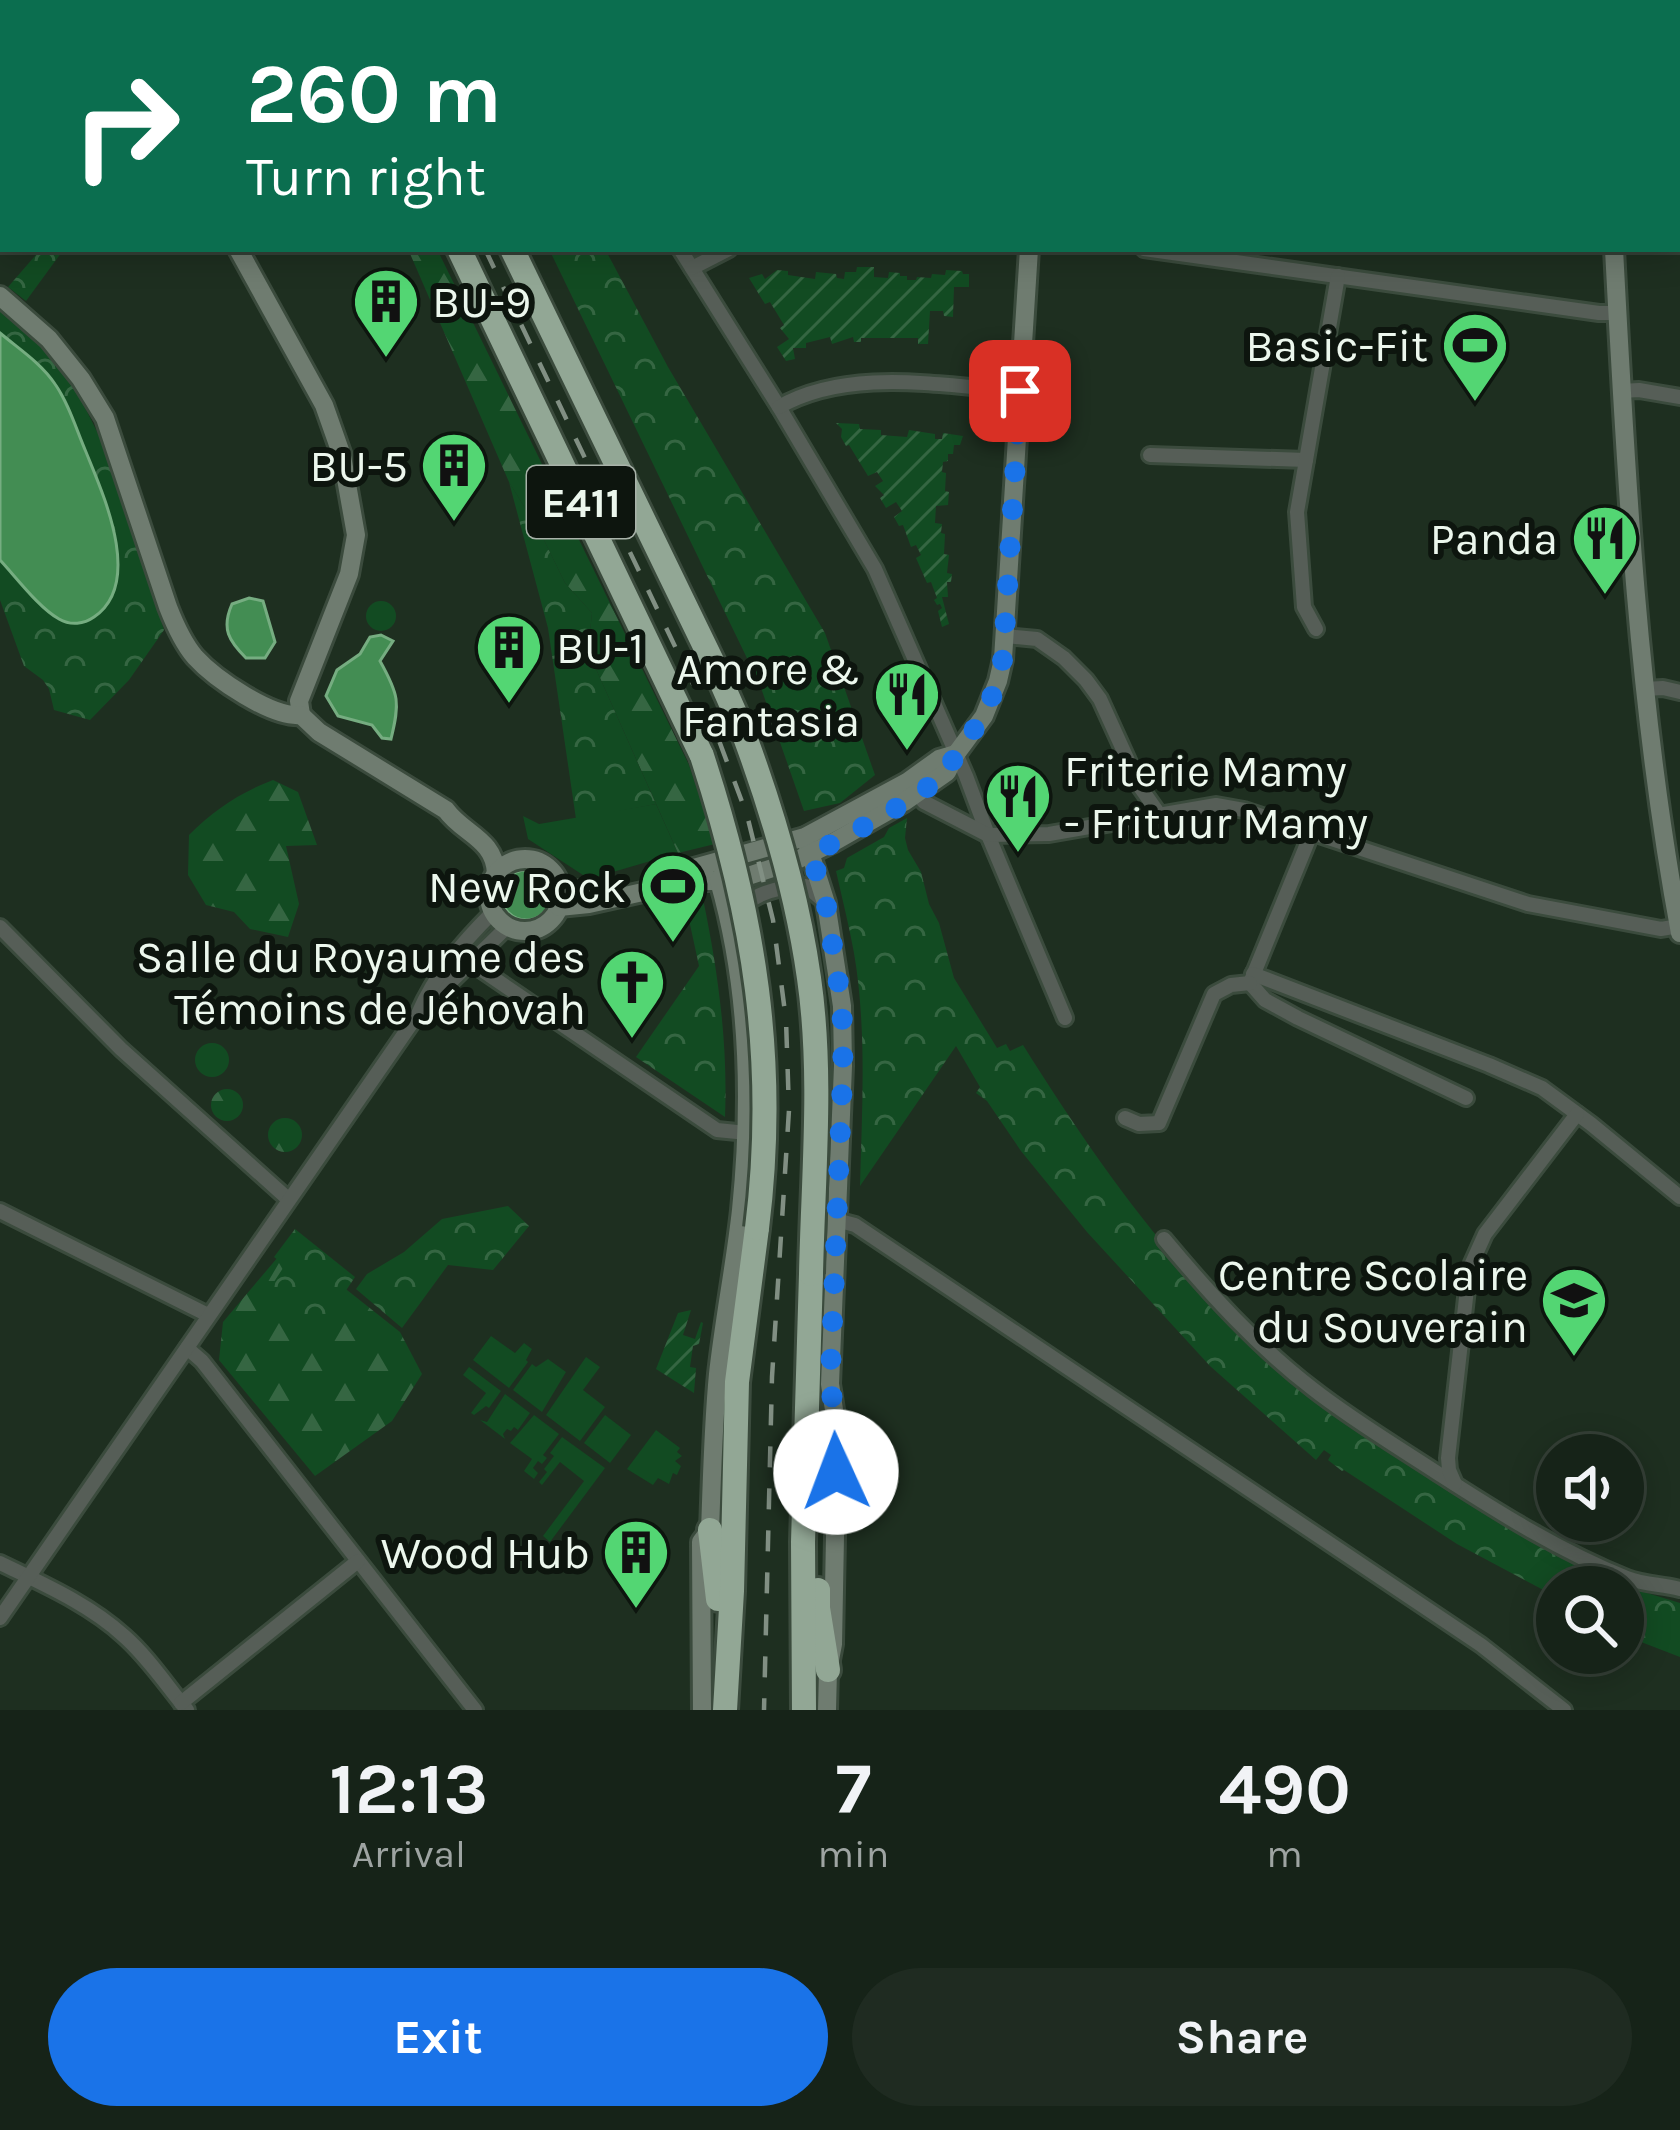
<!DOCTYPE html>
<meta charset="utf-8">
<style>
:root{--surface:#162318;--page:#1f2b21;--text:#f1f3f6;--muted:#9ea4a2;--line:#354037;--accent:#1a73e8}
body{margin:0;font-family:Karla,sans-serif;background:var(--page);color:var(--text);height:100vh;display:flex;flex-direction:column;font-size:45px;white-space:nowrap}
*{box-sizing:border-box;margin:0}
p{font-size:39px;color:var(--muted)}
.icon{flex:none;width:66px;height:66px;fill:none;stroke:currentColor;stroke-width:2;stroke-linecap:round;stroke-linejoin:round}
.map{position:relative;height:1710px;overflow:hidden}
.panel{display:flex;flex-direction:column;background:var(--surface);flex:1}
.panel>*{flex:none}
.banner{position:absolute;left:0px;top:0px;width:1680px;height:252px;box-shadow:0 6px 30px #0003,0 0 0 3px var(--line);background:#0b6e4f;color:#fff;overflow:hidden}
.buttons{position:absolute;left:1536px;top:1434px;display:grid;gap:24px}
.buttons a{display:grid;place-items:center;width:108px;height:108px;border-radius:50%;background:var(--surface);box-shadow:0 6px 30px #0003,0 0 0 3px var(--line);font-size:60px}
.pin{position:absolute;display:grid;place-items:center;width:102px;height:102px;color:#fff;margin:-51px;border-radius:24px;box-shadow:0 6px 18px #0006}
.me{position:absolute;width:132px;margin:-66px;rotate:358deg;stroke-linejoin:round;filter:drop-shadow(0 0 9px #0008)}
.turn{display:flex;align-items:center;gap:42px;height:252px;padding:0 48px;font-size:54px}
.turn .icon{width:156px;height:156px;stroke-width:2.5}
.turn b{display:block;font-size:84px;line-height:102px}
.eta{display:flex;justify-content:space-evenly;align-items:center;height:204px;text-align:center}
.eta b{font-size:72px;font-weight:700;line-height:84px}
.primary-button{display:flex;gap:24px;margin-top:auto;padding:24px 48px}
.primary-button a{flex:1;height:138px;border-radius:72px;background:var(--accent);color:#fff;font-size:48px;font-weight:700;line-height:138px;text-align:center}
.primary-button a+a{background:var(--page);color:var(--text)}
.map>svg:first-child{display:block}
.grass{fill:#124b22}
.forest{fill:url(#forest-firs)}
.park{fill:url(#park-crowns)}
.garden{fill:url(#garden-furrows)}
.water{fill:#438d53;stroke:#76ad81;stroke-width:3}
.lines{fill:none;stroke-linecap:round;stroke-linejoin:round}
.street-casing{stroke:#3b4b3d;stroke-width:20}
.secondary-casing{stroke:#3b4b3d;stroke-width:24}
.highway-casing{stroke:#3b4b3d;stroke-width:30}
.street{stroke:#565e57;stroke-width:14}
.secondary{stroke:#6f7c70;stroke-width:18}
.highway{stroke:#92a795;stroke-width:24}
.rail{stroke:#818f83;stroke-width:4.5;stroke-dasharray:21 21;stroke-linecap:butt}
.highway-bridge-casing{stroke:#3b4b3d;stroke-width:30;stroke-linecap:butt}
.highway-bridge{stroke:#92a795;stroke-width:24}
.route{stroke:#1a73e8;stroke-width:21;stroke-dasharray:0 37.8}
.labels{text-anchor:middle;stroke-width:12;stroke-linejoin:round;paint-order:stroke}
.shield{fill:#0d150e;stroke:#a9b3aa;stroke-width:3}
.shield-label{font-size:42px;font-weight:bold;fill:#ecf7ed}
.poi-label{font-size:45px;fill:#ecf7ed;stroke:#0d150e;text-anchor:end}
</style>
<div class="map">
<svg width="1680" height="1710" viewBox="0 0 1680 1710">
<defs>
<pattern id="forest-firs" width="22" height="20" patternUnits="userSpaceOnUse" patternTransform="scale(3)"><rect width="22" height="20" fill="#124b22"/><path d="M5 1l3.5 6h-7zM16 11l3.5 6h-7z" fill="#356642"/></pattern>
<pattern id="park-crowns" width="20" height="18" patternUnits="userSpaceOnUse" patternTransform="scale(3)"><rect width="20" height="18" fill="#124b22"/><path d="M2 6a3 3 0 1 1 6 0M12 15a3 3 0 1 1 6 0" fill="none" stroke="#356642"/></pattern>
<pattern id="garden-furrows" width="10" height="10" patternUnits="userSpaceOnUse" patternTransform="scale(3)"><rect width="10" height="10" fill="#124b22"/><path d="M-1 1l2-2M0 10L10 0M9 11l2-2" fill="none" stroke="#356642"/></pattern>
</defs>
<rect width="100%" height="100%" fill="#1e2f20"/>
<g class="grass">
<path d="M 656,804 L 678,853 L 589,879 L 528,839 L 523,816 L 539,824 Z"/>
<path d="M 491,1336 L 515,1353 L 524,1343 L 532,1349 L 526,1360 L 528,1362 L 509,1388 L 473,1360 Z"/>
<path d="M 586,1357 L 600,1367 L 583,1390 L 605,1407 L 580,1441 L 546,1415 Z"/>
<path d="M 548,1359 L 566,1372 L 542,1412 L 513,1390 L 532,1364 L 536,1367 Z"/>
<path d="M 469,1367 L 501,1391 L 489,1408 L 486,1406 L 474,1415 L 471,1413 L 486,1393 L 463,1375 Z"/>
<path d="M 505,1394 L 530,1413 L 518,1430 L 514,1427 L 511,1431 L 507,1429 L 503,1434 L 505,1439 L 480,1420 L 487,1422 Z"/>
<path d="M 534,1415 L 559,1434 L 543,1455 L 547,1458 L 542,1464 L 538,1461 L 533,1468 L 538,1473 L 534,1479 L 524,1471 L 532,1459 L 510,1443 Z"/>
<path d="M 605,1415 L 631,1435 L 610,1463 L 584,1443 Z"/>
<path d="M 656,1430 L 680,1448 L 677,1452 L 682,1456 L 675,1461 L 681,1466 L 677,1475 L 673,1473 L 669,1484 L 658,1478 L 653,1485 L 627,1469 Z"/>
<path d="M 562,1437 L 605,1468 L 550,1542 L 543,1536 L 584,1481 L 560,1462 L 542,1485 L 539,1482 L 547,1472 L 544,1469 L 554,1456 L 550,1453 Z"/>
</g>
<g class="forest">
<path d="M 408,249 L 437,249 L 689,765 L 715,844 L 678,853 L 588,651 L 592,613 L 565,583 L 541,534 L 509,482 Z"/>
<circle cx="381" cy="616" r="15"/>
<path d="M 273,780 L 298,792 L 317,845 L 286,846 L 299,904 L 288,937 L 250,929 L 234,912 L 206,905 L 188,875 L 189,835 C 214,810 239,793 273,780 Z"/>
<circle cx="212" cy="1060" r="17"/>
<circle cx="227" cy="1105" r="16"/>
<circle cx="285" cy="1135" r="17"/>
<path d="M 289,1244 L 400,1332 L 422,1374 L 392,1421 L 315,1476 L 219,1360 L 223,1322 Z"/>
</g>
<g class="park">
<path d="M 41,249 L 64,249 L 26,301 L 8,287 Z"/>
<path d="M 549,249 L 605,249 L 668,367 L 825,633 L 875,775 L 840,803 L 804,811 L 760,685 Z"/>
<path d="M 0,310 C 19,326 40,341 55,361 C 114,438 134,539 164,630 L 129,680 L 90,720 L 54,710 L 49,689 L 43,680 L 24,666 L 0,600 Z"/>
<path d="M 509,482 L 541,534 L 565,583 L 592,613 L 588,651 L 656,804 L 576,819 L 548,628 Z"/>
<path d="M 907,818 L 905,838 L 908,850 L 921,872 L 929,904 L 939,923 L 954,978 L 997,1048 L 1006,1044 L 1010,1051 L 1023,1045 C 1084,1142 1148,1235 1229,1317 L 1443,1487 L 1553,1550 L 1624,1586 L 1680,1603 L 1680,1657 L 1623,1635 L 1623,1587 L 1557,1587 L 1557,1604 L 1549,1600 L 1551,1594 L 1457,1544 L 1344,1470 L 1342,1471 L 1328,1460 L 1331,1455 L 1324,1450 L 1316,1460 L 1210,1366 L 1087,1232 L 1021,1151 L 987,1101 L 976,1093 L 980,1087 L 956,1046 L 860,1186 C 862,1109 867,1029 854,953 C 849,925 842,898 836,871 L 844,868 L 847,858 L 884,837 L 889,828 Z"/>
<path d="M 683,892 L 703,899 C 718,971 728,1043 725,1117 L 636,1057 L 699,966 Z"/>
<path d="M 508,1206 L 529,1226 L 493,1270 L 448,1265 L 402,1328 L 356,1289 L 367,1274 L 404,1252 L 442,1219 Z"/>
<path d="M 295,1229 L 355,1277 L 317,1334 L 266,1294 L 285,1265 L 274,1257 Z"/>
</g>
<g class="garden">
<path d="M 857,267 L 874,267 L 874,277 L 888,278 L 889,272 L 900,273 L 900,276 L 907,276 L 907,280 L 916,280 L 917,277 L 931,278 L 932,274 L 945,275 L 946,270 L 962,271 L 963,274 L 969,274 L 969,287 L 954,287 L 953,317 L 944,316 L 943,311 L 930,311 L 928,344 L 918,344 L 918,338 L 861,338 L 861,342 L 854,342 L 853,337 L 832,344 L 830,337 L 806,343 L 806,348 L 793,348 L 795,359 L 786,361 L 777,347 L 789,339 L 780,328 L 784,325 L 770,302 L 765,304 L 749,278 L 762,274 L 765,279 L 777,270 L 788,271 L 788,275 L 815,279 L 816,272 L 836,274 L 837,278 L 844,279 L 845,272 L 856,272 Z"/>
<path d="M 836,423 L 859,424 L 860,429 L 881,430 L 881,435 L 907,437 L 909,430 L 935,434 L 935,439 L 942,439 L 943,433 L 963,436 L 960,445 L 954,445 L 953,454 L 948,454 L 948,461 L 943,462 L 942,472 L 946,473 L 945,491 L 949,492 L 948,505 L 936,506 L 935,523 L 942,524 L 941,533 L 945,534 L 944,554 L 949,555 L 947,573 L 952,574 L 951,582 L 947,582 L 948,597 L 942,597 L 949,624 L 942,627 L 938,611 L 942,608 L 940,604 L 937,605 L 934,600 L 937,598 L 931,582 L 927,583 L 916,558 L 921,555 L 916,545 L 911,547 L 903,525 L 899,526 L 894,517 L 902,511 L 896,502 L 886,508 L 880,498 L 884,495 L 875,486 L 883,481 L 877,472 L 868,476 L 849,445 L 846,446 L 841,437 L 842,429 Z"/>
<path d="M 691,1310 L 683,1335 L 695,1339 L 701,1322 L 703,1323 L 699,1344 L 693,1346 L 690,1367 L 696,1368 L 694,1393 L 656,1369 L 678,1313 Z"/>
</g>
<g class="water">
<path d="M 0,333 C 19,349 41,363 55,384 C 69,404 76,429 86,452 C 103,494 144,583 94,617 C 84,624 71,626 59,619 C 39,608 16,577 0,560 Z"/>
<path d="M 249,598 L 263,601 L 275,642 L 265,658 L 246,658 C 229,641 221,629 232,604 Z"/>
<path d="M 381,635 L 393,641 L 380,661 C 399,695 400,702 391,739 L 382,738 L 372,725 L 338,716 L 326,696 L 337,670 L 360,654 L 370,637 Z"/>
<circle cx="526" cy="895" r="25"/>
</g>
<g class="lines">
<defs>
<g id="street">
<path d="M 545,0 L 547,3"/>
<path d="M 717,0 L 718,3"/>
<path d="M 863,3 L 863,0"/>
<path d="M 1359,3 L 1360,0"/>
<path d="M 680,249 L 779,407 L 875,569 L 966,776 L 988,835 L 1065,1018"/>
<path d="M 1144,249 L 1599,313 L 1617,313"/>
<path d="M 692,268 L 729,249"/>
<path d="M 1622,391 L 1639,390 L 1680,397"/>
<path d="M 779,407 C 849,367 941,386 1020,391"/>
<path d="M 1150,455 L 1306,460"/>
<path d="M 1316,629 L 1304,607 L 1297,512 L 1338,276"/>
<path d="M 1005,636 L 1037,639 L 1064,658 L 1086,680 L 1100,699 L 1140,787 L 1159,814"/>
<path d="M 1645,689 L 1663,688 L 1680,692"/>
<path d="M 914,791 L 924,802 L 988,835 L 1049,834 L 1216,805 L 1244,810 L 1528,904 L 1661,929 L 1679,926"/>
<path d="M 1311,834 L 1250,983 L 1265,1000 L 1298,1018 L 1466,1098"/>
<path d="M 741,907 C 760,891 782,886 806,886 L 826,903"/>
<path d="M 0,927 L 121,1049 L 288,1199"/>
<path d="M 470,962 L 717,1130 L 747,1133"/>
<path d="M 1253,974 L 1489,1065 L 1542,1088 L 1591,1124 L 1680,1197"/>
<path d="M 422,1010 L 507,927"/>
<path d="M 1125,1118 L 1139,1124 L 1159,1123 L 1214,994 L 1231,985 L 1250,983"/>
<path d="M 0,1211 L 208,1315"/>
<path d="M 836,1220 L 855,1225 L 1481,1645 L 1564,1710"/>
<path d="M 1164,1239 C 1209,1293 1257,1346 1313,1389 C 1354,1421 1398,1447 1442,1476 C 1501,1514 1562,1552 1627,1578 C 1645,1585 1662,1584 1680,1589"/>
<path d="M 187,1348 L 202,1361 L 475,1710"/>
<path d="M 1455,1484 L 1449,1470 L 1448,1458 L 1467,1289 L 1472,1263 L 1485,1234 L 1577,1114"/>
<path d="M 0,1563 C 43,1584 89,1604 124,1636 C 148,1657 167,1686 187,1710"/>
<path d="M 0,1618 L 418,1014 C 435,974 463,942 493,912"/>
<path d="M 181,1703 L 358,1561"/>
</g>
<g id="secondary">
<path d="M 101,0 L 102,3"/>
<path d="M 1600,0 L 1600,3"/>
<path d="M 1046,3 L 1046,0"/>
<path d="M 238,249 L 324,405 L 342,456 L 356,535 L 349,574 L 299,701 L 301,715"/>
<path d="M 1614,249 C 1626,478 1638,708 1680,933"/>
<path d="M 0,296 L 49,339 L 81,379 L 105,418 L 168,607 C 175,625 183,643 195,657 C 215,679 272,718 301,715 L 319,732 L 446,810 C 463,834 495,839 496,874"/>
<path d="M 805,837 L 826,903 L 842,1006 L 843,1066 L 830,1384 L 837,1429 L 833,1644 L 828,1670 L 827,1710"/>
<circle cx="525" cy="895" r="36"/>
<path d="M 676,873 L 805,837 L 907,782 L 939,759 L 956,754"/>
<path d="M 560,886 L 569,890 L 608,891"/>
<path d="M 559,907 L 589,904 L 692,881 L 733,881 L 797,860 L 832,843 L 904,802 L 947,772 L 956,754 L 984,716 L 998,681 L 1003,659 L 1029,249"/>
<path d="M 702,1710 L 701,1542 L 710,1530 C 712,1479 713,1426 718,1374 C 724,1319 735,1265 741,1210 C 752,1102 749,986 719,881 L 724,872"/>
</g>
<g id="highway">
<path d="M 318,0 L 320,3"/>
<path d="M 339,0 L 341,3"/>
<path d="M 403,0 L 404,3"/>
<path d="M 459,249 L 702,756"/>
<path d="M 512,249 L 712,661 L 742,729"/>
<path d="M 710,1530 L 718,1599"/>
<path d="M 818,1590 L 818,1608 L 828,1670"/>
<path d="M 725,1710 L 732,1591 L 737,1382 L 757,1228"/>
<path d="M 804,1710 L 803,1542 L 811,1274"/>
</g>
</defs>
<use href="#street" class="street-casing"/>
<use href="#secondary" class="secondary-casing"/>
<use href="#highway" class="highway-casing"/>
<use href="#street" class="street"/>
<use href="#secondary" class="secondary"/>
<use href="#highway" class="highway"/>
<g class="rail">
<path d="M 368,0 L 370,3"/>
<path d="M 485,249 L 715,730 L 747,815 L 773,920 L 786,1020 L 789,1110 L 772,1377 L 764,1710"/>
</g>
<defs>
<g id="highway-bridge">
<path d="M 742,729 C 772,809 797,893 809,978 C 823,1075 813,1177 811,1274"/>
<path d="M 702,756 C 754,915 778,1061 757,1228"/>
</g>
</defs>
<use href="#highway-bridge" class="highway-bridge-casing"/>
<use href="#highway-bridge" class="highway-bridge"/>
</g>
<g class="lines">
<path class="route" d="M 836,1472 L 837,1429 L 830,1384 L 843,1066 L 842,1006 L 826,903 L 811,855 C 856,830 908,806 947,772 L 956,754 L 984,716 L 998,681 L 1003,658 L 1020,391"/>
</g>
<defs>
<symbol id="building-pin" viewBox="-11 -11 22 30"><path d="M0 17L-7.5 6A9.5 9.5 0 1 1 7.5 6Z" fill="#53d673" stroke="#0d150e"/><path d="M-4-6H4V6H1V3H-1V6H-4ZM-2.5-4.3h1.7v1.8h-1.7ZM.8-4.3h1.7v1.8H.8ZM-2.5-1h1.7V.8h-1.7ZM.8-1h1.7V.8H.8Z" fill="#111"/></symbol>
<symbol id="stadium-pin" viewBox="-11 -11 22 30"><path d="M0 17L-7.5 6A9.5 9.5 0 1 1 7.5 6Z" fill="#53d673" stroke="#0d150e"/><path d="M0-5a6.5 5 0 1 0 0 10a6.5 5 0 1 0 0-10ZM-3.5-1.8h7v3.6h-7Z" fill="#111"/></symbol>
<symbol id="restaurant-pin" viewBox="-11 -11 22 30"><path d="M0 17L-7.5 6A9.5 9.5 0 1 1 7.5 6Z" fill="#53d673" stroke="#0d150e"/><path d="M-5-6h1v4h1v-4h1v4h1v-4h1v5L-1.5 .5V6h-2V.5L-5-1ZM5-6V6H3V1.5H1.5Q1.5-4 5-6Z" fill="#111"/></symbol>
<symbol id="church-pin" viewBox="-11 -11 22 30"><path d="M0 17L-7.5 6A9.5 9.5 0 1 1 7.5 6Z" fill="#53d673" stroke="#0d150e"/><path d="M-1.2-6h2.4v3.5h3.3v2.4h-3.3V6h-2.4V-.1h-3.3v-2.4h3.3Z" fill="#111"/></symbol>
<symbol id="school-pin" viewBox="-11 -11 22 30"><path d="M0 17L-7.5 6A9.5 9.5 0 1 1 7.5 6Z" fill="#53d673" stroke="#0d150e"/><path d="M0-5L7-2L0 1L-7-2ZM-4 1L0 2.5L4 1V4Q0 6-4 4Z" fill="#111"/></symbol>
</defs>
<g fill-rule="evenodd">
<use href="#building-pin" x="348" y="263" width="76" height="104"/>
<use href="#stadium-pin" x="1437" y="307" width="76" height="104"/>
<use href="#building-pin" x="416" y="427" width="76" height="104"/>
<use href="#restaurant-pin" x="1567" y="500" width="76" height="104"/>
<use href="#building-pin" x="471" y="609" width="76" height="104"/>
<use href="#restaurant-pin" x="869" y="656" width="76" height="104"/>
<use href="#restaurant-pin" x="980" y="758" width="76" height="104"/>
<use href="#stadium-pin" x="635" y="848" width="76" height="104"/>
<use href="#church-pin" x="594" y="944" width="76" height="104"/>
<use href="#school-pin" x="1536" y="1262" width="76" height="104"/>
<use href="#building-pin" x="598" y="1514" width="76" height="104"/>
</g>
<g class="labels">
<rect class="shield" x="527" y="466" width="108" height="72" rx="9"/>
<g class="shield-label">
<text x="581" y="517">E411</text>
</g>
<g class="poi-label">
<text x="432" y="317" text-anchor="start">BU-9</text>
<text x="1428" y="361">Basic-Fit</text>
<text x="408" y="481">BU-5</text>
<text x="1558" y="554">Panda</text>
<text x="556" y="663" text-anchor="start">BU-1</text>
<text x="860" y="684">Amore &amp;<tspan x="860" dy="52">Fantasia</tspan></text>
<text x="1064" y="786" text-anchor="start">Friterie Mamy<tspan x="1064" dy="52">- Frituur Mamy</tspan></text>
<text x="626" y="902">New Rock</text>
<text x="586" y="972">Salle du Royaume des<tspan x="586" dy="52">Témoins de Jéhovah</tspan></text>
<text x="1528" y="1290">Centre Scolaire<tspan x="1528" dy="52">du Souverain</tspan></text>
<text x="590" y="1568">Wood Hub</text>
</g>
</g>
</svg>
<div class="buttons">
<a><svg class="icon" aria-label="sound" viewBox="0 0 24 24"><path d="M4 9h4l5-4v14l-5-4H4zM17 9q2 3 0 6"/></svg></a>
<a><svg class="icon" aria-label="search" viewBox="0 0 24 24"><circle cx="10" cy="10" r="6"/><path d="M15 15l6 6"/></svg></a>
</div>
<div class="pin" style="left:1020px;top:391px;background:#d93025"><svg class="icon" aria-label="arrive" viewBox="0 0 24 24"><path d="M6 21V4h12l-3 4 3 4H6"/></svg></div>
<svg class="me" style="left:836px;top:1472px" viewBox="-20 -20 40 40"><circle r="19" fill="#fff"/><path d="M0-13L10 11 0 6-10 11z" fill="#1a73e8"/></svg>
<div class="banner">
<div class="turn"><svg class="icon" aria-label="right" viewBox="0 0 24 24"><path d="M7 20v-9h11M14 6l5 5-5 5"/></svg><div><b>260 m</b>Turn right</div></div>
</div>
</div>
<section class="panel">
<div class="eta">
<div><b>12:13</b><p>Arrival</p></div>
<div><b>7</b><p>min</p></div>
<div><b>490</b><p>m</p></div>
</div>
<div class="primary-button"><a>Exit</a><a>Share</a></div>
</section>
